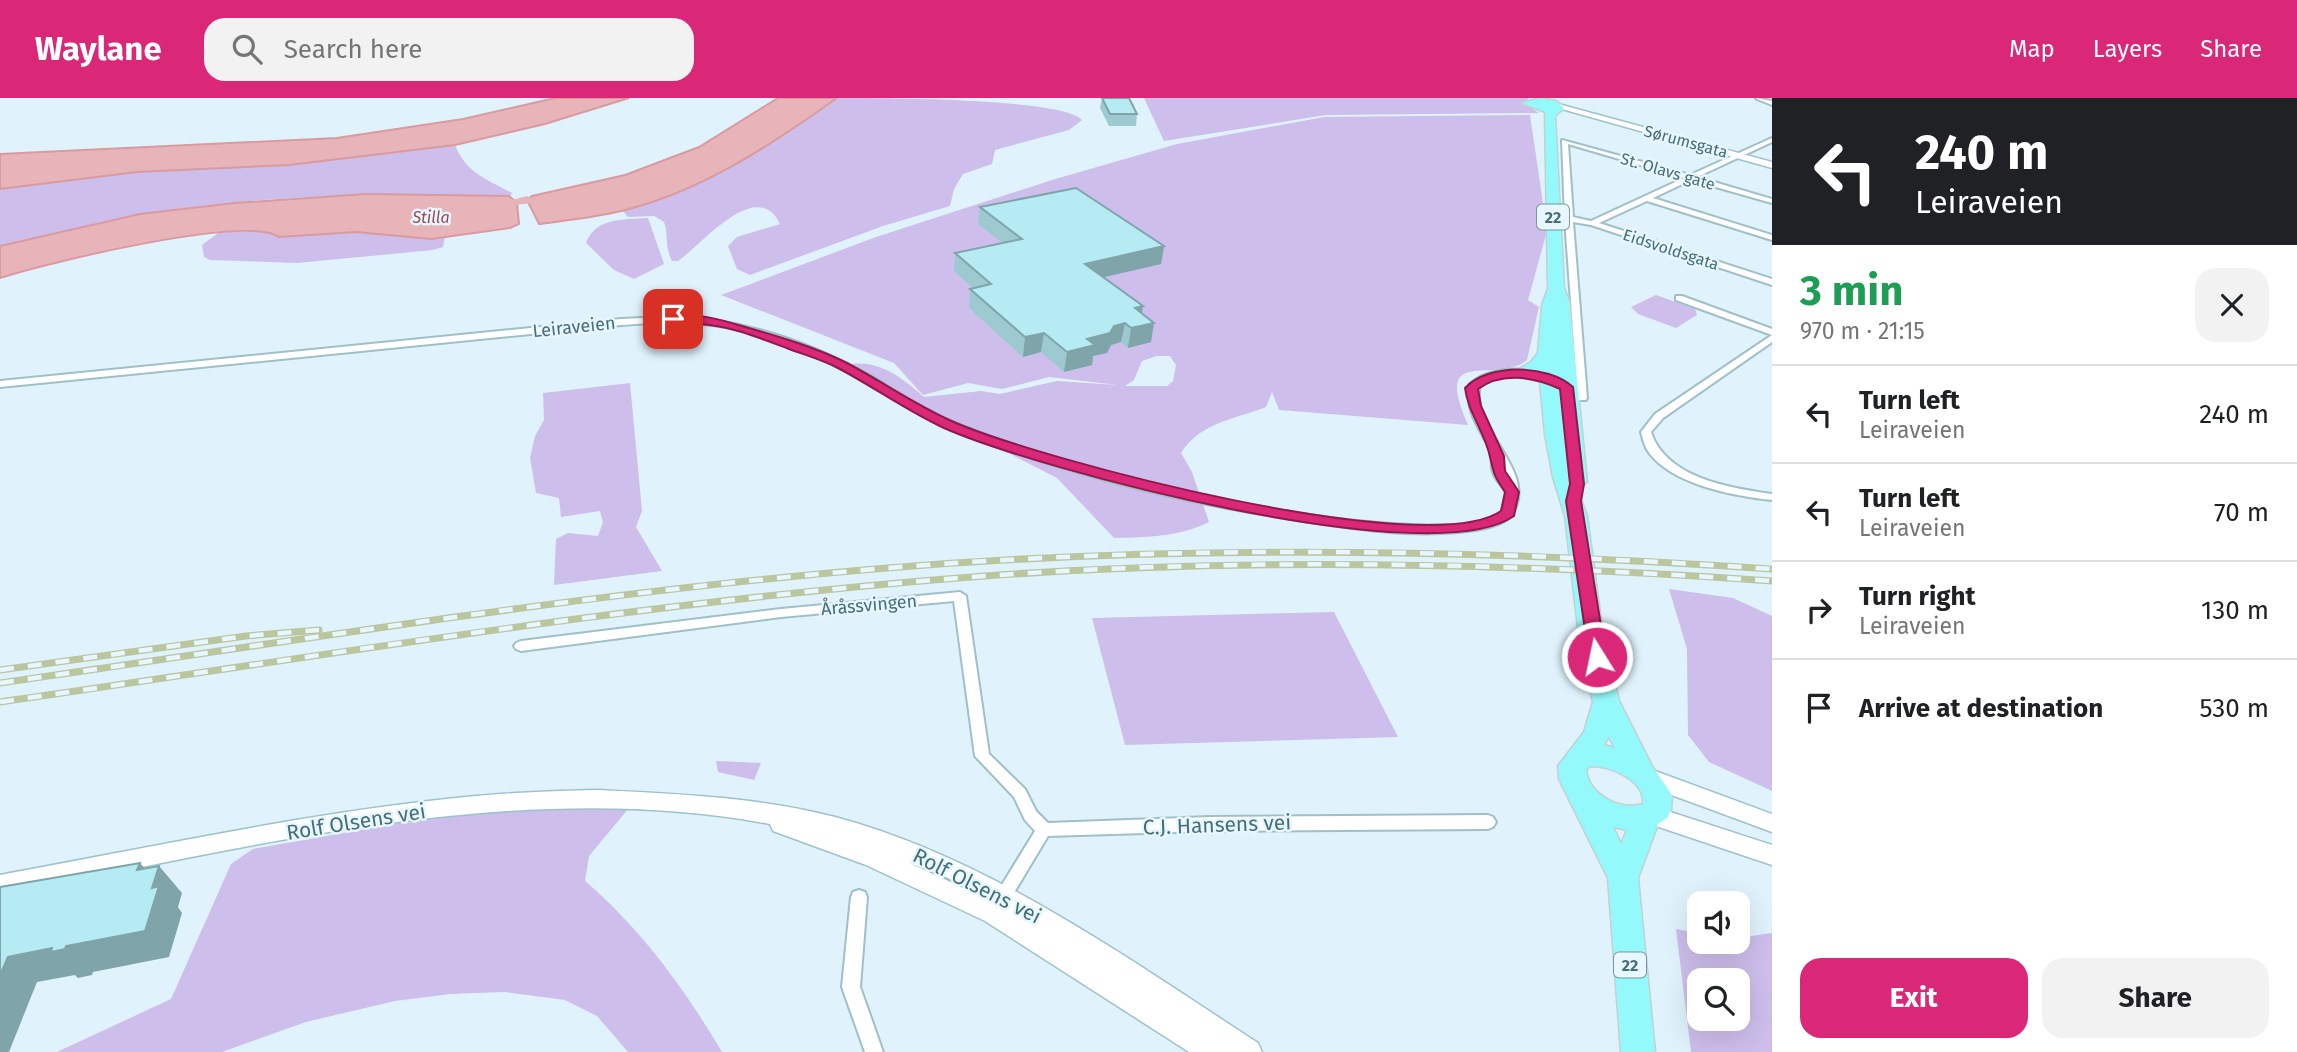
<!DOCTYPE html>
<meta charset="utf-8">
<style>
:root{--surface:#fff;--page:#f2f2f2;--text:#202124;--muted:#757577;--line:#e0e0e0;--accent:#db2777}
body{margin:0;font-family:"Fira Sans",sans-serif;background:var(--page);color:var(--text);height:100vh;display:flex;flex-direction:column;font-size:26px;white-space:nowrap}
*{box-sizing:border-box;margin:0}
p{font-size:23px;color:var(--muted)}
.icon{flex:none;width:38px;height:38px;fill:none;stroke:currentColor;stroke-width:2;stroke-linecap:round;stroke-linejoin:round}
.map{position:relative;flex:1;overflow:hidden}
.side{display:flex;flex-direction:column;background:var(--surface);width:525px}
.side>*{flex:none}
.banner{background:#202124;color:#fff;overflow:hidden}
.buttons{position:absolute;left:1687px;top:793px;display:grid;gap:14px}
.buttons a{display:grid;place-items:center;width:63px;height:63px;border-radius:14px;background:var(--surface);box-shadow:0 7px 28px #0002;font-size:35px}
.pin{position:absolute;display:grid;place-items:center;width:60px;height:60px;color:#fff;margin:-30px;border-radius:14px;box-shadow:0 4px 10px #0006}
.me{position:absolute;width:77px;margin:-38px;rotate:350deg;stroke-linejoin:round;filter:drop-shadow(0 0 5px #0008)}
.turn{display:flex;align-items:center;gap:24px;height:147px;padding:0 28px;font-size:32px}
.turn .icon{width:91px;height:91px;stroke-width:2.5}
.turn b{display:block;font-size:49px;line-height:60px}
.round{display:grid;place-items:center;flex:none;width:74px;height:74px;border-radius:21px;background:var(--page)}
.headline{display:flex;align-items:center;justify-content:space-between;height:119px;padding:0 28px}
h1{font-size:42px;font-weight:700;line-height:52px;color:#1e9e55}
.primary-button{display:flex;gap:14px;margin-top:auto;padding:14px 28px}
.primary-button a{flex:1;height:80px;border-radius:21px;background:var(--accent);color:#fff;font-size:28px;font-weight:700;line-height:80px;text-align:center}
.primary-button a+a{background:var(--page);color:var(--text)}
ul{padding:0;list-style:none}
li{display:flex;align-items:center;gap:21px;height:98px;padding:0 28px;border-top:2px solid var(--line)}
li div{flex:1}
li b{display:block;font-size:26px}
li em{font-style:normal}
header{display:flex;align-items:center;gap:42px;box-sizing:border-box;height:98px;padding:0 35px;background:var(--accent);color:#fff}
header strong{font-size:33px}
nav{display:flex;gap:38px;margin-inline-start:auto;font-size:24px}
.search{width:490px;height:63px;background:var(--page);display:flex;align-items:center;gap:18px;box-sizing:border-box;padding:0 24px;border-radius:21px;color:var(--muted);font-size:26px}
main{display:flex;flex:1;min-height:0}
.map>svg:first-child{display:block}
.green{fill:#cdbeeb;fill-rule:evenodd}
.water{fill:#e7b4b9;stroke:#d99aa0;stroke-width:2}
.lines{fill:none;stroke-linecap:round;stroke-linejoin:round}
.river{fill:#e7b4b9;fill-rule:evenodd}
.street-casing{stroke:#9fc0c6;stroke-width:4}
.secondary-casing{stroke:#9dc2cb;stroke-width:3}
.highway-casing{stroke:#c4d1d3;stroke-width:3}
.street{fill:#fff;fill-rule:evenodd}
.secondary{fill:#fff;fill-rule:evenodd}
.highway{fill:#94f9fa;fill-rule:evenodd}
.rail-casing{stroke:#bbc69f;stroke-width:7}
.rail{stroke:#e7f6ff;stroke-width:4.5;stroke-dasharray:14;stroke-linecap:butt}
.wall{fill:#9dcad1}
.shaded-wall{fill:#7fa4aa}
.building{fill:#b6ebf3;stroke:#7fa4aa;stroke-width:2}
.route{fill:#db2777;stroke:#8e194d;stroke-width:2}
.labels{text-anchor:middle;stroke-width:5;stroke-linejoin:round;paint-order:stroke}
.far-street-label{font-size:16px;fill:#467074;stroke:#e7f6ff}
.far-water-label{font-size:16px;font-style:italic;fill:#9e474f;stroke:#e7f6ff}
.shield{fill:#e7f6ff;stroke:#76989e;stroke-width:2}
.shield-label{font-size:16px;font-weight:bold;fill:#467074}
.street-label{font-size:18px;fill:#467074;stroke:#e7f6ff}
.near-street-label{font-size:21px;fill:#467074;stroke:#e7f6ff}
</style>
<header>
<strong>Waylane</strong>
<div class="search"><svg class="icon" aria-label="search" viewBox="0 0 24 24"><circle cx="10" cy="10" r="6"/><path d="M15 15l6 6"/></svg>Search here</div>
<nav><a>Map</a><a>Layers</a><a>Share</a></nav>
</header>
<main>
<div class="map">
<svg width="1772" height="954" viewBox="0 0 1772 954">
<rect width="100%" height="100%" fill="#e0f3fd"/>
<g class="green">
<path d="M 837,0 C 878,0 1064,0 1082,22 L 1069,32 L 995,52 L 992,66 L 963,76 L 954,91 L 950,108 L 883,128 L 750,177 L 737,171 L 728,148 L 737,139 L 780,126 C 757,78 702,146 678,163 L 672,163 C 664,147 669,138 664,124 L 654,118 L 628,119 L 623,113 L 719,76 Z"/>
<path d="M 1144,0 L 1529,0 L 1524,5 L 1539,15 L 1326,17 L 1164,43 Z"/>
<path d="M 1530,17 L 1547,133 L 1528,202 L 1539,209 L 1527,262 C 1494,288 1432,245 1468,327 L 1279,312 L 1272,294 L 1266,309 C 1235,321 1199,325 1181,355 L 1192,374 L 1209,424 C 1179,439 1147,439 1114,440 L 1057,380 L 913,306 L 847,267 C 878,260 902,280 924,299 L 981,293 L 1000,296 L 1057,283 L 1118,287 L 1049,279 L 1002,291 L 968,285 L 923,297 L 894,265 L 721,197 L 876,139 L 1052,82 L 1177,46 L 1324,19 ZM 1157,258 L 1170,258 L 1176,267 L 1173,283 L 1167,288 L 1125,288 L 1134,282 L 1142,263 Z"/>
<path d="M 455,47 C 466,75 488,82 512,95 L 510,99 C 387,93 263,97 141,116 C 93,124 47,139 0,148 L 0,91 L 137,74 L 289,67 Z"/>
<path d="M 648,120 L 664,166 L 634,181 L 614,172 L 586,145 C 596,119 623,122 648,120 Z"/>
<path d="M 228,134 L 271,134 L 279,139 L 356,134 L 445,139 L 443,149 L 433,152 L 297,165 L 210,162 L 204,159 L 202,147 L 218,135 Z"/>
<path d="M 1656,197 L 1695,211 L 1697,217 L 1676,230 L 1638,216 L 1631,209 Z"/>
<path d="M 630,285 L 642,413 L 636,429 L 662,473 L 554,487 L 556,441 L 568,435 L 598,438 L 603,424 L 600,413 L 561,419 L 559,400 L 536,395 L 530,360 L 535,338 L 544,322 L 543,295 Z"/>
<path d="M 1669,491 L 1733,500 L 1772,518 L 1772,693 L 1709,664 L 1688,637 L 1687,551 Z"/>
<path d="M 1334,514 L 1398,639 L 1125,647 L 1092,520 Z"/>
<path d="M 716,663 L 761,665 L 754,682 L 718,674 Z"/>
<path d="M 634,704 L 589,758 L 585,783 C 642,832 684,890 722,954 L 628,954 L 597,918 L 565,902 L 505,894 L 450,896 L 395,903 L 306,924 L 222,954 L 57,954 L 171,901 L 231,766 L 253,751 L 445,717 Z"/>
<path d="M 1676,831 L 1699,835 L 1699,844 L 1738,844 L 1738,840 L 1772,835 L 1772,954 L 1691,954 ZM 1738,882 L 1738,920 L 1699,920 L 1699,882 Z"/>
</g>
<g class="water">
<path d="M 555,0 L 629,0 L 545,26 L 455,47 L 289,67 L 137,74 L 0,91 L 0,56 L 337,40 L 463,21 Z"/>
<path d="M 778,0 L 837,0 C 774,45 705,91 629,111 C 600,119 569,122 539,126 L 527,102 L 532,98 L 625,77 L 699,49 Z"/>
<path d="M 366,96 L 509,98 L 517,105 L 519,126 L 510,130 L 431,141 L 356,134 L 279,139 C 246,116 43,166 0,180 L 0,148 L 140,116 L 234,105 Z"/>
</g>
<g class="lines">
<path class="river" d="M 527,98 L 534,102 L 532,105 L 515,107 L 508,103 Z"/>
<defs>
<g id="street">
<path d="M 1756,0 L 1772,3 L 1772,7 L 1757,1 Z"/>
<path d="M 1772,40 L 1772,44 L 1697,79 L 1772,101 L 1772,105 L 1691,82 L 1653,100 L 1772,137 L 1772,142 L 1647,103 L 1599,125 L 1772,181 L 1772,187 L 1591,127 L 1573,124 L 1587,300 L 1586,302 L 1578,302 L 1565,121 L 1562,42 L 1690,77 ZM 1568,46 L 1684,80 L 1591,123 L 1573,119 Z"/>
<path d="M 1676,198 L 1682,198 L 1772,231 L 1772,237 L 1676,202 Z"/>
<path d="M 665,219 C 738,219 808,243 872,279 C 899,295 925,314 955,325 C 1048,362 1146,388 1245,406 C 1301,417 1357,425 1413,427 C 1434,428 1492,430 1504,411 C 1515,394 1498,389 1493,374 C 1490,368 1493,359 1492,354 C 1491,349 1486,344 1484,340 C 1474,322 1465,307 1470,286 C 1492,267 1537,267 1560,284 L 1555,287 C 1529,279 1505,273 1480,287 C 1469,332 1540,373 1512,416 C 1504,429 1473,433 1458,434 C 1405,439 1350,430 1297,422 C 1178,404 1060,374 948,330 C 918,318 892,298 864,283 C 829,263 792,248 755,236 C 711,223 666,223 621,227 L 0,289 L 0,283 L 621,221 Z"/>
<path d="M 1772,237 L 1772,244 L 1663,320 L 1651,334 C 1666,380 1730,390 1772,396 L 1772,402 C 1734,398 1667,386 1646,350 C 1644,345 1642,339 1641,334 L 1655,316 Z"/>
<path d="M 960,494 L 966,498 L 989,656 L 1025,691 L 1036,713 L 1048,725 L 1210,719 L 1488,717 L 1493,719 L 1496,724 L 1493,729 L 1488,731 L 1210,733 L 1048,738 L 1006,808 L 1000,810 L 994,808 L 992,803 L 1035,733 L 1025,722 L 1014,699 L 975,658 L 954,503 L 781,519 L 521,553 L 516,551 L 514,548 L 516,545 L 521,543 L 781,511 Z"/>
<path d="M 859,792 L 865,794 L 867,799 L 860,889 L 883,954 L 865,954 L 842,889 L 851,799 L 853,794 Z"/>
</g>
<g id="secondary">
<path d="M 1551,4 L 1772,64 L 1772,70 L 1551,8 Z"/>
<path d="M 1647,670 L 1772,716 L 1772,734 L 1639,685 L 1636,679 L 1639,673 Z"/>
<path d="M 598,692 C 678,696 757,699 835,719 C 989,760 1125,859 1258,945 L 1262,954 L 1189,954 L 985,823 L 866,767 L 773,733 L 770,726 C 517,678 249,750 0,797 L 0,777 C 158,748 316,713 476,698 C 517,694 558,693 598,692 ZM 909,765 L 942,777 L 990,802 Z"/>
<path d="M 1652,708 L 1772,747 L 1772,767 L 1644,724 L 1641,717 L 1644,710 Z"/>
</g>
<path id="highway" d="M 1541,0 L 1556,3 L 1564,10 L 1555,18 L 1564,190 L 1569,203 L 1587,384 L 1577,390 L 1587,418 L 1603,538 L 1619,603 L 1652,668 L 1672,697 L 1671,712 L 1667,720 L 1658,726 L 1638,780 L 1655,954 L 1621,954 L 1608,780 L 1559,681 L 1558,668 L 1584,634 L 1593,604 L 1579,538 L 1565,418 L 1553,379 L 1545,336 L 1539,274 L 1521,280 L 1512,275 L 1531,264 L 1538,255 L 1542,208 L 1548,190 L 1545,14 L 1522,5 ZM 1609,638 L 1609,639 L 1615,650 L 1604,647 ZM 1590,668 C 1610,668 1645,681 1643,706 C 1620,713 1589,697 1586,672 ZM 1613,729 L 1627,732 L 1621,746 Z"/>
</defs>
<use href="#street" class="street-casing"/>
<use href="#secondary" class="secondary-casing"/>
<use href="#highway" class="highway-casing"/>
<use href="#street" class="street"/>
<use href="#secondary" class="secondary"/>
<use href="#highway" class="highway"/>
<defs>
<g id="rail">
<path d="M 0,572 L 246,538 L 319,532"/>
<path d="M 0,585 C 295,543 590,494 887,470 C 1182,446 1477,451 1772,471"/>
<path d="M 0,604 C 328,557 655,502 985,478 C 1247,459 1510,465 1772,483"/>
</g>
</defs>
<use href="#rail" class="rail-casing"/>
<use href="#rail" class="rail"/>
</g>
<g class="wall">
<path d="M 1102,0 L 1129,0 L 1137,16 L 1136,28 L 1109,28 L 1100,10 Z"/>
<path d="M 980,109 L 1164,148 L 1161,166 L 1104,179 L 1142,215 L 1151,244 L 1128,250 L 1121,244 L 1111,247 L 1107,255 L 1093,258 L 1092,267 L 1064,274 L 1041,254 L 1023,259 L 969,210 L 970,191 L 973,190 L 954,173 L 955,155 L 1003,145 L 978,126 Z"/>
</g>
<g class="shaded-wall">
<path d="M 1164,148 L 1161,166 L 1083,184 L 1085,166 Z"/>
<path d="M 1143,208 L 1140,227 L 1135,210 Z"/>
<path d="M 1125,225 L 1121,244 L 1111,247 L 1107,255 L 1093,258 L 1092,267 L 1064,274 L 1067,254 L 1087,241 L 1114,228 Z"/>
<path d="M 1154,225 L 1151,244 L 1128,250 L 1131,230 Z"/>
<path d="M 1044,235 L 1041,254 L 1023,259 L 1025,239 Z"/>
<path d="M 140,765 L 155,782 L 159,768 L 182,795 L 178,809 L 182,815 L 169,859 L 93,874 L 92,877 L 78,880 L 75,877 L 37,884 L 9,954 L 0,954 L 0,877 L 8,859 L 66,848 L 137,772 Z"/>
</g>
<g class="building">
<path d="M 1102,0 L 1129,0 L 1137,16 L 1110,16 Z"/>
<path d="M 1076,90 L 1164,148 L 1085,166 L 1143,208 L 1135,210 L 1154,225 L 1131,230 L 1125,225 L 1114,228 L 1110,235 L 1087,241 L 1095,247 L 1067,254 L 1044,235 L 1025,239 L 970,191 L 991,186 L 955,155 L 1022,141 L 980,109 Z"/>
<path d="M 140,765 L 137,772 L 159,768 L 152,790 L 159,788 L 145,833 L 66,848 L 65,851 L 51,854 L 52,850 L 8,859 L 0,877 L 0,789 Z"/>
</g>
<path class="route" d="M 669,218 C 693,214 719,221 742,228 C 777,238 815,249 847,265 C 883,284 917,308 954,324 C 1041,362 1427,464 1501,413 L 1505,394 C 1494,378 1494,376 1490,359 C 1485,334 1468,315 1465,290 C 1488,265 1548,266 1573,289 L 1584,386 L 1581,403 L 1606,559 L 1597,566 L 1589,559 L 1566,403 L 1570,386 L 1560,291 C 1534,279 1502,273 1478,291 L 1481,308 L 1504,358 L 1505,373 L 1519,394 L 1514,418 C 1431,476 1039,372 944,330 C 907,313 874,289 838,270 C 823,262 805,257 789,251 C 760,240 729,227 698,226 C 688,225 675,226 667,221 Z"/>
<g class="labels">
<g class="far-street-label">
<text transform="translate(1686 43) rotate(15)" y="6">Sørumsgata</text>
<text transform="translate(1668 73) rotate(16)" y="6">St. Olavs gate</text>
<text transform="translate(1671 151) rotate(18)" y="6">Eidsvoldsgata</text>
</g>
<g class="far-water-label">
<text x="431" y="125">Stilla</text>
</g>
<g class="shield">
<rect x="1537" y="106.5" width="32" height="25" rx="5"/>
<rect x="1614" y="854.5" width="32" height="25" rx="5"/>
</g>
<g class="shield-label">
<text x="1553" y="125">22</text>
<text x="1630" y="873">22</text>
</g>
<g class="street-label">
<text transform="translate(574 229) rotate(-6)" y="6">Leiraveien</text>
<text transform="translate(869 507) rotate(-5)" y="6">Åråssvingen</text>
</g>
<g class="near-street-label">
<text transform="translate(356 724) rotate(-9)" y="7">Rolf Olsens vei</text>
<text transform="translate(1217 727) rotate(-2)" y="7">C.J. Hansens vei</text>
<text transform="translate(977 788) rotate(27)" y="7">Rolf Olsens vei</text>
</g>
</g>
</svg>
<div class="buttons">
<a><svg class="icon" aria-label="sound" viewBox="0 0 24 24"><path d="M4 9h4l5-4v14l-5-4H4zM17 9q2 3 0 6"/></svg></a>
<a><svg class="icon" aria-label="search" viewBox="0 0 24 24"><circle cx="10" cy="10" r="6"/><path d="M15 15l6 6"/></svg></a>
</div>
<div class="pin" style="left:673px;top:221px;background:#d93025"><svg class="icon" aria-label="arrive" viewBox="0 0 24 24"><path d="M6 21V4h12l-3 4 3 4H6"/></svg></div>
<svg class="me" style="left:1597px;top:559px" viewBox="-20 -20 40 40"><circle r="17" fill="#db2777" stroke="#fff" stroke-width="3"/><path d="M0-11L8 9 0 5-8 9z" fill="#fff"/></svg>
</div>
<section class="side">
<div class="banner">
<div class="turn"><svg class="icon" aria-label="left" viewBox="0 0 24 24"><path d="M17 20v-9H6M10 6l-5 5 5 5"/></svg><div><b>240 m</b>Leiraveien</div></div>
</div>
<div class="headline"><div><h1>3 min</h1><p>970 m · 21:15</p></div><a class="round"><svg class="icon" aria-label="close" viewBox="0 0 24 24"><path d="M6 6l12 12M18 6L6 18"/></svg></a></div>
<ul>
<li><svg class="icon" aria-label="left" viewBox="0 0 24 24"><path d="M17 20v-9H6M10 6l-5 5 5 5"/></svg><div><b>Turn left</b><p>Leiraveien</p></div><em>240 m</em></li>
<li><svg class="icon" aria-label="left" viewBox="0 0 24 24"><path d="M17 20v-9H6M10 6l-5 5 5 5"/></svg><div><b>Turn left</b><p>Leiraveien</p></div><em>70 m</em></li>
<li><svg class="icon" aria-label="right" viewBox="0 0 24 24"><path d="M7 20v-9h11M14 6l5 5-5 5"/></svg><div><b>Turn right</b><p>Leiraveien</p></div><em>130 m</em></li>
<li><svg class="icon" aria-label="arrive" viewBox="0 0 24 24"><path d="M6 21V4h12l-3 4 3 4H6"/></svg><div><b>Arrive at destination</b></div><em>530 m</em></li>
</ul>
<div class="primary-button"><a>Exit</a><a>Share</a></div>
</section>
</main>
